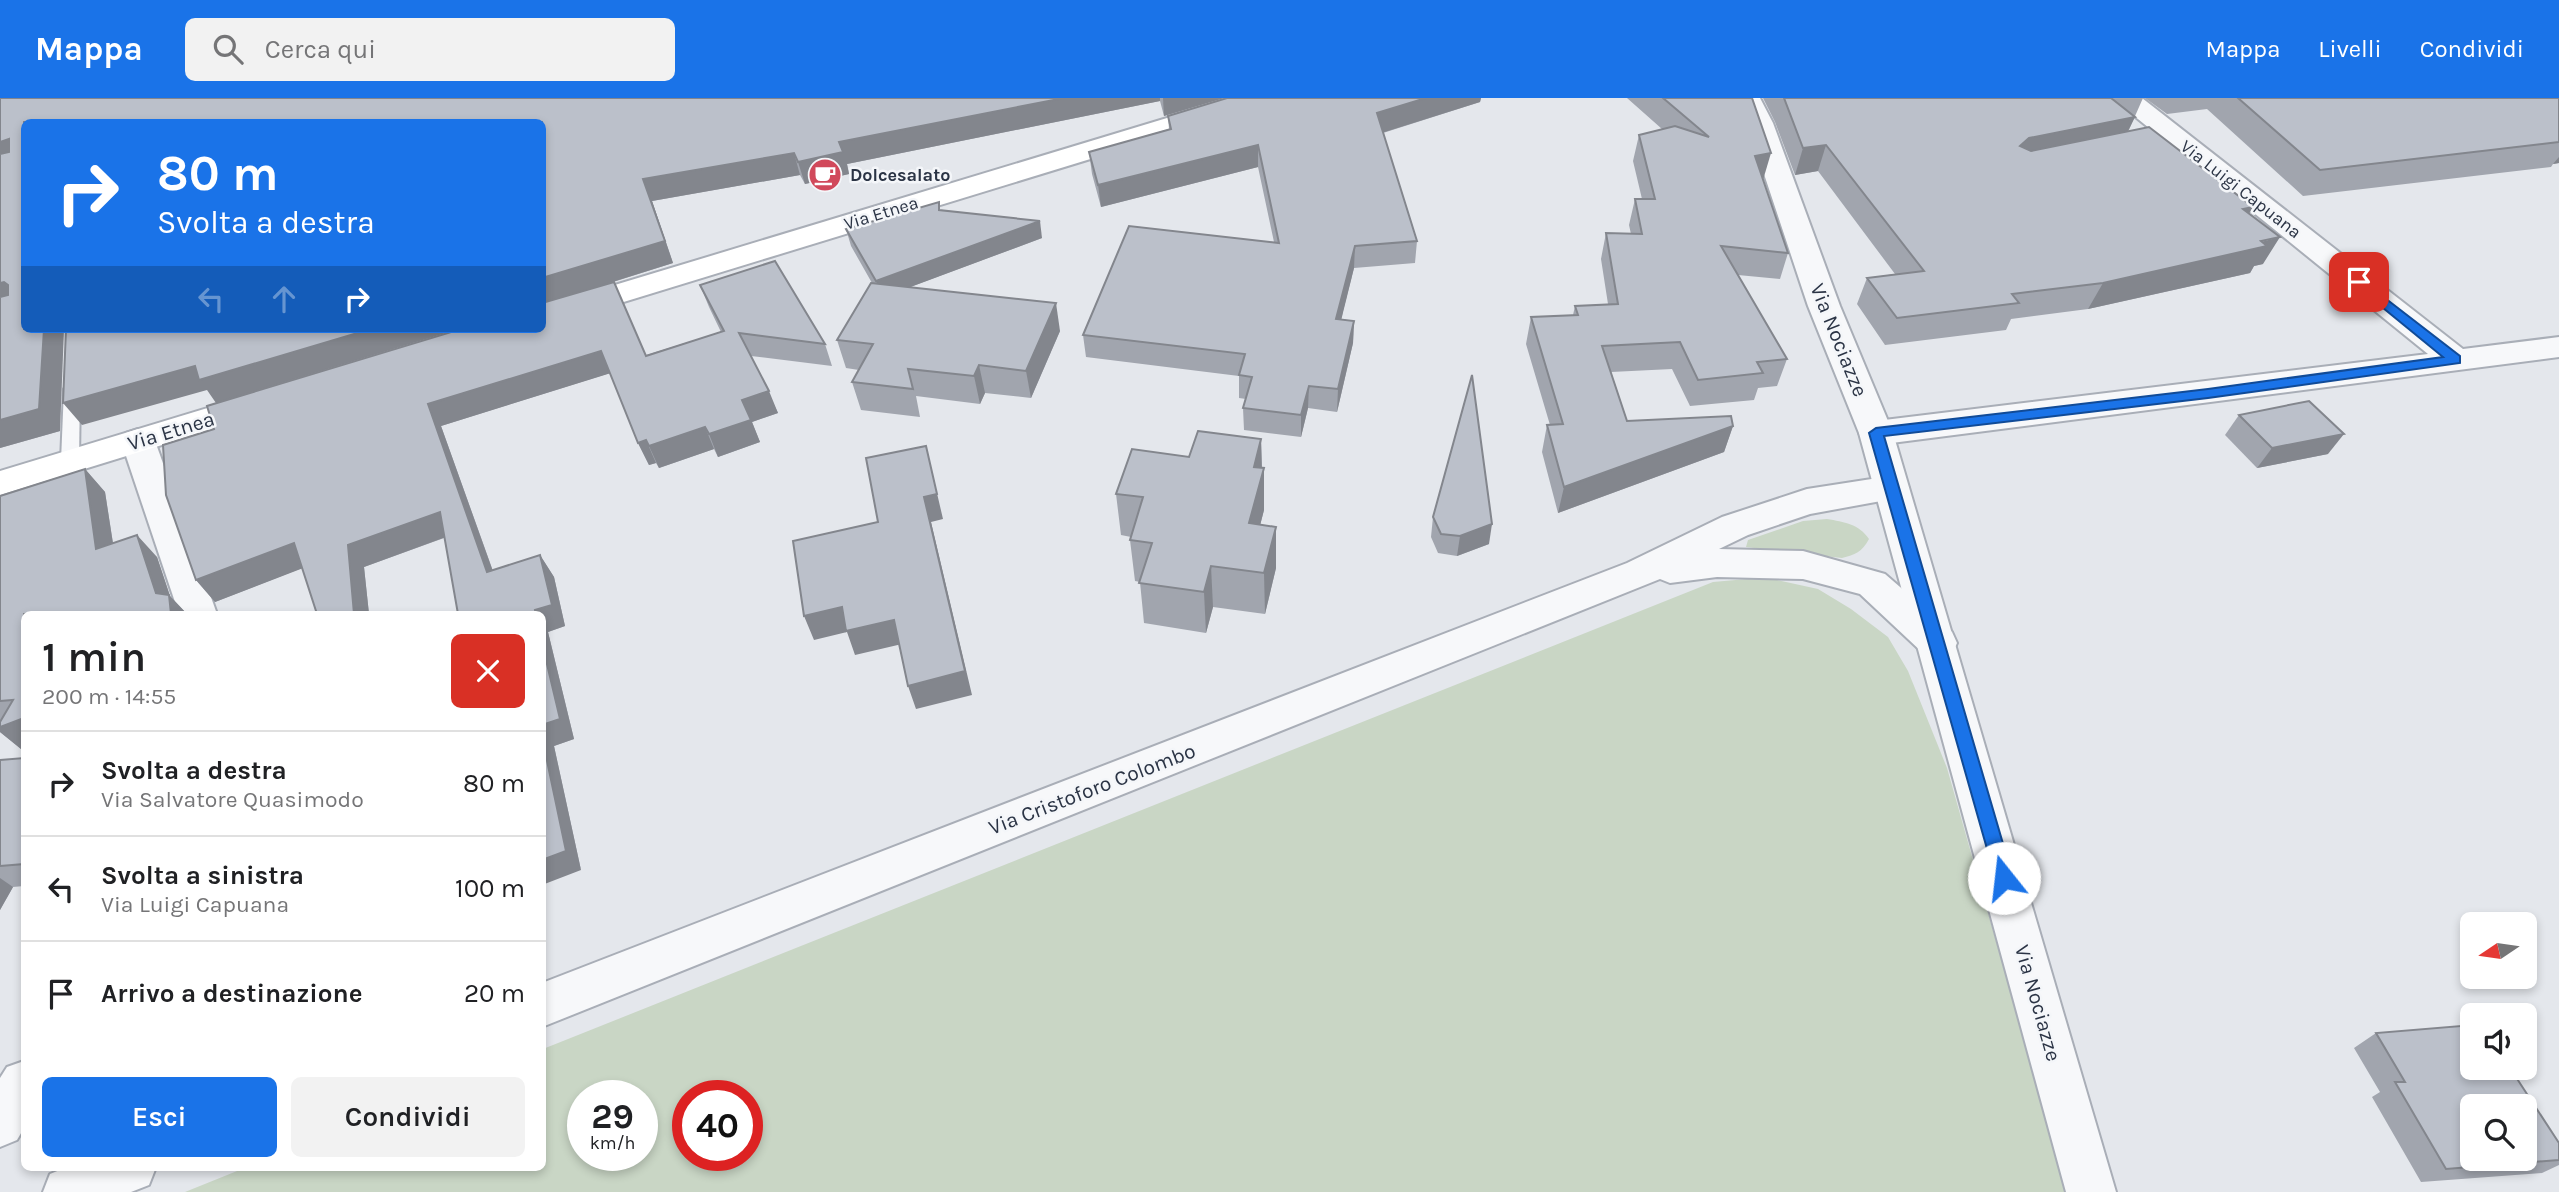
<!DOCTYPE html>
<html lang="it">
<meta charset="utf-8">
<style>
:root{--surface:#fff;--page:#f2f2f2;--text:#202124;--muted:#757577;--line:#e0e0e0;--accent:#1a73e8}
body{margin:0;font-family:Karla,sans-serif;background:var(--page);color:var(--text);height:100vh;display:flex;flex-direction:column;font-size:26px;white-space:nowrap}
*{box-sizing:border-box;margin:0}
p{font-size:23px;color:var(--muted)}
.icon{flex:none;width:38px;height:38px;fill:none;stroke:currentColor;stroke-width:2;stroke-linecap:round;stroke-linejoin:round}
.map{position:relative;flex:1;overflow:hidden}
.side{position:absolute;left:21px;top:513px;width:525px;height:560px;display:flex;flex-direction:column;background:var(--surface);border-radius:10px;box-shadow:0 4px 10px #0003}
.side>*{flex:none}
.guide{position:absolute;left:21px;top:21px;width:525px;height:214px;border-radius:10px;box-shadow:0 4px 10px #0003;background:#1a73e8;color:#fff;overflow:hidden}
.needle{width:46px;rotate:257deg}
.controls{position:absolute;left:2460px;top:814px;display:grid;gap:14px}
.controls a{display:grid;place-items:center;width:77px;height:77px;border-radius:10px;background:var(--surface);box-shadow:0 4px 10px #0003;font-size:35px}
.speed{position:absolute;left:567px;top:982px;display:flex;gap:14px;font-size:35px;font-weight:700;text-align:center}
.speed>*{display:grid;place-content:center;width:91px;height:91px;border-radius:50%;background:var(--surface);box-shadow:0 4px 10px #0003;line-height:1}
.speed small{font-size:18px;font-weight:400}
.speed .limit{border:10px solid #d22;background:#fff;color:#111}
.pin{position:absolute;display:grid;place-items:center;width:60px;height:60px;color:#fff;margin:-30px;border-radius:14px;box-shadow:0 4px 10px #0006}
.me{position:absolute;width:77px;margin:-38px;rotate:344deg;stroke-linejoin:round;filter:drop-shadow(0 0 5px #0008)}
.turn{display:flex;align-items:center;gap:24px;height:147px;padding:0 21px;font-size:32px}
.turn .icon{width:91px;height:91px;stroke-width:2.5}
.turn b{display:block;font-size:49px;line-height:60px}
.lanes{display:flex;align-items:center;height:66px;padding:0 21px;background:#0003;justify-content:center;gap:35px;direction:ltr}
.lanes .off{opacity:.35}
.round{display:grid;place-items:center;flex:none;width:74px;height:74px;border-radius:10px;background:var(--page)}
.overview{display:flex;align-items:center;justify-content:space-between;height:119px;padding:0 21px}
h1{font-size:42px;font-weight:600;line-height:52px}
.action{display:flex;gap:14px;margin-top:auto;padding:14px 21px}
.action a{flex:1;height:80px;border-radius:10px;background:var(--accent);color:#fff;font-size:28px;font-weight:600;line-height:80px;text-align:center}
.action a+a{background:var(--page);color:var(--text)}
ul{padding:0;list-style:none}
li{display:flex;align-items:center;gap:21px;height:105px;padding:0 21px;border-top:2px solid var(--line)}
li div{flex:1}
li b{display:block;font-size:26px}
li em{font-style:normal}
header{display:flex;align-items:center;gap:42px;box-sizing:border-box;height:98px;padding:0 35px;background:var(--accent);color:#fff}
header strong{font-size:33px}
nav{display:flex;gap:38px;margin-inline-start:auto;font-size:24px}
.search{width:490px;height:63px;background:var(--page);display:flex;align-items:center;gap:18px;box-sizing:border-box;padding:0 24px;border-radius:10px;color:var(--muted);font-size:26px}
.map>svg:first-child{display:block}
.green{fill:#c9d6c5;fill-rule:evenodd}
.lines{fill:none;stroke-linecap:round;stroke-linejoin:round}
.service-casing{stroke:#a9aeb7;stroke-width:4}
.minor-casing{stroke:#a9aeb7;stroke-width:4}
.tertiary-casing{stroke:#a9aeb7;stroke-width:4}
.secondary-casing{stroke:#a9aeb7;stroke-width:4}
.service{fill:#f7f8fa;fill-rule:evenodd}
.minor{fill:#f7f8fa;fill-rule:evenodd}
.tertiary{fill:#f7f8fa;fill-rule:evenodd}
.secondary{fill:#fff;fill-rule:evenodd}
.wall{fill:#a1a5ae}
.shaded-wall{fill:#83868d}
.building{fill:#bbc0ca;stroke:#83868d;stroke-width:2;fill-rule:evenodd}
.route{fill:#1a73e8;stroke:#114b97;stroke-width:2}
.labels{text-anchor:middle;stroke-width:5;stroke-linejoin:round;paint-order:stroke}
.far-poi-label{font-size:18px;font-weight:bold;fill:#2b3445;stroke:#f4f6f9;text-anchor:start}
.far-street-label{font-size:18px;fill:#2b3445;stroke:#f4f6f9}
.street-label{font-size:21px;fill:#2b3445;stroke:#f4f6f9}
</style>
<header>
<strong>Mappa</strong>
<div class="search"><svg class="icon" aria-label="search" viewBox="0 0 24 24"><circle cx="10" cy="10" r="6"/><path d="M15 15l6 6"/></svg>Cerca qui</div>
<nav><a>Mappa</a><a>Livelli</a><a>Condividi</a></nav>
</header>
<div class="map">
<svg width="2559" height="1094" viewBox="0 0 2559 1094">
<rect width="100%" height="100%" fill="#e4e7ec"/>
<g class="green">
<path d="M 1827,421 C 1844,424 1859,426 1869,441 C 1862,454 1855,457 1842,460 L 1746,449 L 1748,442 L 1803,423 Z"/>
<path d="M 1747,481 L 1777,482 L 1818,491 L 1851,511 L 1888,539 L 1908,573 L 1947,670 L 2067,1094 L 185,1094 L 247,1069 L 542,1069 L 543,951 L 1713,484 ZM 583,998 L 642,998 L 642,1057 L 583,1057 ZM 688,998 L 747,998 L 747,1057 L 688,1057 Z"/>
</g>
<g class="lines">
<defs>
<path id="service" d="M 72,286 L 80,291 L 79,363 L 70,369 L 61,363 L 64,291 Z"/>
<g id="minor">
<path d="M 2112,0 L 2142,0 L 2463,251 L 2559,239 L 2559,259 L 1876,347 L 1864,343 L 1859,335 L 1864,327 L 1876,323 L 2428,256 Z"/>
<path d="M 138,331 L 150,335 L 155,343 L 217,516 L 179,516 L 121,343 L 126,335 Z"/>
<path d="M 1891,378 L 1903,381 L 1909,390 L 1903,399 L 1810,416 L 1748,437 L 1719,451 L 1803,453 L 1885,476 L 1952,534 L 1957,545 L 1952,556 L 1938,560 L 1924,556 L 1860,496 L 1803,481 L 1717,479 L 1670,485 L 1660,481 L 542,929 L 542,885 L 1627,465 L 1722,419 L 1807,391 Z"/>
<path d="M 24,963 L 24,1030 L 17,1042 L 0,1049 L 0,980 L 7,969 Z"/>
<path d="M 67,1069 L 156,1069 L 149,1087 L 131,1094 L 43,1094 L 50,1076 Z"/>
</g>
<path id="tertiary" d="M 1734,0 L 1760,0 L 1773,25 L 1840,208 L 1893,335 L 2116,1094 L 2066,1094 L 1859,335 L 1808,208 L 1747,25 Z"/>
<g id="secondary">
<path d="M 1233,0 L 1274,0 L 1270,6 L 542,229 L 542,209 Z"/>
<path d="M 260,294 L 272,297 L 277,305 L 272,313 L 0,397 L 0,373 Z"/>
</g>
</defs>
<use href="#service" class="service-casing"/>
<use href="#minor" class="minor-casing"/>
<use href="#tertiary" class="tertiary-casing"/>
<use href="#secondary" class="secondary-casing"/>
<use href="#service" class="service"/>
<use href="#minor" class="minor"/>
<use href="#tertiary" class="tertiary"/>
<use href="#secondary" class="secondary"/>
</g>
<g class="wall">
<path d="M 0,0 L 1224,0 L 1164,18 L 1160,3 L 847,66 L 849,76 L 805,86 L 800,77 L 652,103 L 673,165 L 588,192 L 646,257 L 721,234 L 709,209 L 700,187 L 825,246 L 832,268 L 751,258 L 778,315 L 752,324 L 760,344 L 718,359 L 714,351 L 659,370 L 656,365 L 649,367 L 638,345 L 610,275 L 441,328 L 493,473 L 540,457 L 554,479 L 565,528 L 548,534 L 574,641 L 554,648 L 581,772 L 444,440 L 364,469 L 369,516 L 317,516 L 302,470 L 215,504 L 196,482 L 542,231 L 542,24 L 24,24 L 60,333 L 0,350 Z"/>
<path d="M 1227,0 L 1481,0 L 1480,4 L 1383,35 L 1417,143 L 1415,165 L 1354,170 L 1341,221 L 1354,223 L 1353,245 L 1337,314 L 1308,310 L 1301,339 L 1244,332 L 1243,310 L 1246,301 L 1239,300 L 1239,278 L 1086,259 L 1083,237 L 1274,144 L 1258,69 L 1101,109 L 1092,76 L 1089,54 L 1169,31 L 1168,18 Z"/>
<path d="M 1627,0 L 1752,0 L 1763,81 L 1788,155 L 1780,181 L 1738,177 L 1787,261 L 1777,288 L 1758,290 L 1754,302 L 1690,308 L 1672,271 L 1611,274 L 1627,323 L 1733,328 L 1724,354 L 1558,415 L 1542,354 L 1547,327 L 1550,327 L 1526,246 L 1531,219 L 1573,217 L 1575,208 L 1608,206 L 1601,161 L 1606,135 L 1631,136 L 1629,127 L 1635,101 L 1642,101 L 1633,63 L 1639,37 L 1662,31 Z"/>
<path d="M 1763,0 L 2143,0 L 2128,34 L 2253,109 L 2249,115 L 2263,166 L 2254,168 L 2250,175 L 2088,211 L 2011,221 L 2006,232 L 1885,247 L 1857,206 L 1867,180 L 1895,176 L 1818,73 L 1795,77 L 1775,24 Z"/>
<path d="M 2145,0 L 2559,0 L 2559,65 L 2553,66 L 2551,69 L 2303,98 L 2207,11 L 2167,16 Z"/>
<path d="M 941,112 L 1042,140 L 910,189 L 1060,233 L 1031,300 L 985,295 L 980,306 L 916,298 L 920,319 L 861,312 L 852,284 L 859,272 L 846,270 L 837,242 L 872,185 L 851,148 L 846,131 Z"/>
<path d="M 2239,317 L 2328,356 L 2257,370 L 2225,337 Z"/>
<path d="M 1261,341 L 1262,370 L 1264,370 L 1264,412 L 1260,427 L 1276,429 L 1276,470 L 1265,516 L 1213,509 L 1206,535 L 1144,525 L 1140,484 L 1135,483 L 1130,442 L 1131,439 L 1121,437 L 1116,396 L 1189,359 Z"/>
<path d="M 85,371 L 105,394 L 113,445 L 157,459 L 170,498 L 187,516 L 24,516 L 24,650 L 21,651 L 0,634 L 0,398 Z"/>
<path d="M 1433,419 L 1489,446 L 1457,458 L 1438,455 L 1431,439 Z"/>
<path d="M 24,660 L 24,788 L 13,789 L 0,812 L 0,662 Z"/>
<path d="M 2376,935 L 2559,1045 L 2559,1067 L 2542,1075 L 2421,1084 L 2372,999 L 2380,994 L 2354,950 Z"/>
</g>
<g class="shaded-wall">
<path d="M 1064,0 L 1160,0 L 1160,3 L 847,66 L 849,76 L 805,86 L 798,64 L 839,44 Z"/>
<path d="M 1163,0 L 1224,0 L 1164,18 Z"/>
<path d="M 1426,0 L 1481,0 L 1480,4 L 1375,37 L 1377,15 Z"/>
<path d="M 2135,19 L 2122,45 L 2017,66 L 2020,48 L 2029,40 Z"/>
<path d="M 9,41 L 24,62 L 0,71 L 0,44 Z"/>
<path d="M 1258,47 L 1258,69 L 1101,109 L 1098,87 Z"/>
<path d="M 1826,47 L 1818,73 L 1795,77 L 1803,50 Z"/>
<path d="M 794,55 L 800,77 L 652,103 L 673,165 L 542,206 L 542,180 L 643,81 Z"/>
<path d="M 1771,55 L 1763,82 L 1755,58 Z"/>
<path d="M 2559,59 L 2559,65 L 2553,66 Z"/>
<path d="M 2253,109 L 2237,136 L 2243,111 Z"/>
<path d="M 1040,123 L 1042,140 L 881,200 L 876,183 Z"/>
<path d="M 2280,139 L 2263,166 L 2254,168 L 2250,175 L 2088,211 L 2103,185 Z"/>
<path d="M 1355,148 L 1354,170 L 1336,243 L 1336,221 Z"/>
<path d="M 4,184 L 23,206 L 0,213 L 0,185 Z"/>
<path d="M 1056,205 L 1060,233 L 1031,300 L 1026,273 Z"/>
<path d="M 1354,223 L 1353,245 L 1337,314 L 1338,291 Z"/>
<path d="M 44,231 L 64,231 L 60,333 L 0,350 L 0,322 Z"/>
<path d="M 371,231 L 459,231 L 216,305 L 207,292 L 82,327 L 63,305 L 195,268 Z"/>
<path d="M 601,253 L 611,275 L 441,328 L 501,496 L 487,474 L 428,306 Z"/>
<path d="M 979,267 L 985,295 L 980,306 L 974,278 Z"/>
<path d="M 1309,288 L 1308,310 L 1301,339 L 1301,317 Z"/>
<path d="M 769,293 L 778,315 L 752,324 L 760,344 L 718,359 L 709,336 L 742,302 Z"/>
<path d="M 1733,328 L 1724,354 L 1558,415 L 1564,389 Z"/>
<path d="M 705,329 L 714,351 L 659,370 L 649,348 Z"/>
<path d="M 2344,336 L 2328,356 L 2257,370 L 2272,350 Z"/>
<path d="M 1261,341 L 1262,377 L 1264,370 L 1264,412 L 1250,467 L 1249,425 L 1254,369 Z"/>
<path d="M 646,342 L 656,365 L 649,367 L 638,345 Z"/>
<path d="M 926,348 L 943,421 L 931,424 L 972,597 L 916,611 L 908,588 L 924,399 Z"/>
<path d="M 85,371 L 105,394 L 117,472 L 96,451 Z"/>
<path d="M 440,414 L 454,436 L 364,469 L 369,516 L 354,516 L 348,447 Z"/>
<path d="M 1492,426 L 1489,446 L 1457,458 L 1460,438 Z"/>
<path d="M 1276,429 L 1276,470 L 1265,516 L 1264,475 Z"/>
<path d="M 137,437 L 157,459 L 170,498 L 187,516 L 171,516 L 156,495 Z"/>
<path d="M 294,445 L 311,467 L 215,504 L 196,482 Z"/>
<path d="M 540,457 L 554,479 L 565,528 L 548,534 L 574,641 L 554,648 L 581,772 L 542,787 L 542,516 L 536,516 L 535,512 Z"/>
<path d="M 1211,468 L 1213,509 L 1206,535 L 1204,494 Z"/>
<path d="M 842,509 L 894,522 L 902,546 L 855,557 L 847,534 L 814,542 L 804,518 Z"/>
<path d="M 24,620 L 24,650 L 21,651 L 0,634 L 0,629 Z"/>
<path d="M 0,780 L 13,789 L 0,812 Z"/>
</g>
<g class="building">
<path d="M 0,0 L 1064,0 L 839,44 L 843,54 L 798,64 L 794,55 L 643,81 L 665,143 L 542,180 L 542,24 L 24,24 L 24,231 L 44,231 L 39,311 L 0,322 L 0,199 L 8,197 L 8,187 L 4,184 L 0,185 L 0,56 L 9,54 L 9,41 L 0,44 Z"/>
<path d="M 1227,0 L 1426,0 L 1377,15 L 1417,143 L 1355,148 L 1336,221 L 1354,223 L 1338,291 L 1309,288 L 1301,317 L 1243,310 L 1252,279 L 1239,277 L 1245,256 L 1083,237 L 1129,128 L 1279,145 L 1258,47 L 1098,87 L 1089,54 L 1171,31 L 1168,18 Z"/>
<path d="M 1663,0 L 1752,0 L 1771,55 L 1755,58 L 1788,155 L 1721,148 L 1787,261 L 1757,264 L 1763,275 L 1698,282 L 1680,244 L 1602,248 L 1627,323 L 1731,318 L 1733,328 L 1564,389 L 1547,327 L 1563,326 L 1531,219 L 1578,217 L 1575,208 L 1618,206 L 1606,135 L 1642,136 L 1635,101 L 1655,101 L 1639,37 L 1675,28 L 1709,39 Z"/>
<path d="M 1784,0 L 2111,0 L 2135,19 L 2029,40 L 2020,48 L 2031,53 L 2149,29 L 2253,109 L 2243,111 L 2280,139 L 2261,143 L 2267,148 L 2103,185 L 2012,196 L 2019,205 L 1897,220 L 1867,180 L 1924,173 L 1826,47 L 1803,50 Z"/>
<path d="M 2238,0 L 2559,0 L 2559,44 L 2320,72 Z"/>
<path d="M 939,104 L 939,112 L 1040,123 L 876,183 L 846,131 Z"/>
<path d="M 775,163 L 825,246 L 739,235 L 769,293 L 742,302 L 751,322 L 709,336 L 705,329 L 649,348 L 646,342 L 638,345 L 601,253 L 428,306 L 487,474 L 540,457 L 552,507 L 535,512 L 536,516 L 458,516 L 440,414 L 348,447 L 354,516 L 317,516 L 294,445 L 196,482 L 166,397 L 163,347 L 214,331 L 207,308 L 461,231 L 542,231 L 542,205 L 614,184 L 646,258 L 724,233 L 700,187 Z"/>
<path d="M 871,185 L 1056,205 L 1026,273 L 979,267 L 974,278 L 908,271 L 913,291 L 852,284 L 873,246 L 837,242 Z"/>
<path d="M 66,231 L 371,231 L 199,282 L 195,268 L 63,305 Z"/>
<path d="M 1472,277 L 1492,426 L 1460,438 L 1441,436 L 1433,419 Z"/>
<path d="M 2309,303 L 2344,336 L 2272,350 L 2239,317 Z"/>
<path d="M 1198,333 L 1261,341 L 1254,369 L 1264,370 L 1249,425 L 1276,429 L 1264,475 L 1211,468 L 1204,494 L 1139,485 L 1152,445 L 1130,442 L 1143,399 L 1116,396 L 1132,351 L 1189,359 Z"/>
<path d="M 926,348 L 937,396 L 924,399 L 965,573 L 908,588 L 894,522 L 846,533 L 842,509 L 804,518 L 793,443 L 878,424 L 866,360 Z"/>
<path d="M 85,371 L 96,451 L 137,437 L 156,495 L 169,497 L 171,516 L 24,516 L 24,620 L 0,629 L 0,624 L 13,602 L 0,603 L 0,398 Z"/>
<path d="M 542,545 L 560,621 L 542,627 Z"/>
<path d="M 542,639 L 566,753 L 542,762 Z"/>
<path d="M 24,660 L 24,766 L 0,768 L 0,662 Z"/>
<path d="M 2473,927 L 2473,970 L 2510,970 L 2559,1045 L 2559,1062 L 2446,1071 L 2395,984 L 2405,984 L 2376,935 ZM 2473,1008 L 2525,1008 L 2525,1060 L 2473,1060 Z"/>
</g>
<path class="route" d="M 2359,180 L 2460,258 L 2460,265 L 2208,300 L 1884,338 L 2013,780 L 2010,786 L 2004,788 L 1997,786 L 1869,335 L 1876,330 L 2208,291 L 2443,259 L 2355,187 L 2355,182 Z"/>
<defs>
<symbol id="cafe-disc" viewBox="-11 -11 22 22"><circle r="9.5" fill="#d1495b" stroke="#f4f6f9"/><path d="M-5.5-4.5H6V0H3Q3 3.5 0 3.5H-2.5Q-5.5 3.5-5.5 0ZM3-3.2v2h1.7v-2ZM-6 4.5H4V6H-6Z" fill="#fff"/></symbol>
</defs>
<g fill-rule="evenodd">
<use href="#cafe-disc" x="806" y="58" width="38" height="38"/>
</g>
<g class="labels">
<g class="far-poi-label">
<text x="850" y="83">Dolcesalato</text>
</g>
<g class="far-street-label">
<text transform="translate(2241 91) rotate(38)" y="6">Via Luigi Capuana</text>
<text transform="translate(881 115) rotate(-17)" y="6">Via Etnea</text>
</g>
<g class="street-label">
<text transform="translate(1839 242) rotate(68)" y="7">Via Nociazze</text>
<text transform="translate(171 333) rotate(-17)" y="7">Via Etnea</text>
<text transform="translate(1092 691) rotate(-21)" y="7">Via Cristoforo Colombo</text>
<text transform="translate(2038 905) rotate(74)" y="7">Via Nociazze</text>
</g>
</g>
</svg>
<div class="controls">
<a><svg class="needle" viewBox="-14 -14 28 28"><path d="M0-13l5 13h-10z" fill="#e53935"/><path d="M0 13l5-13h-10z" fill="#757577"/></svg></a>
<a><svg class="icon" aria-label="sound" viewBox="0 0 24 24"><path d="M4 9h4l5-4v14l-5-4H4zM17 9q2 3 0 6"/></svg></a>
<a><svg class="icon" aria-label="search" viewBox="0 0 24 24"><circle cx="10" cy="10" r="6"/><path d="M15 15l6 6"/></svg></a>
</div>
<div class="speed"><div>29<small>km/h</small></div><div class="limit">40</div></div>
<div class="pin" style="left:2359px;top:184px;background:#d93025"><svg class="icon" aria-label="arrive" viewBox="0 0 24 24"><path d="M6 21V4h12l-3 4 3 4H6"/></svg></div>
<svg class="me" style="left:2004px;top:780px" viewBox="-20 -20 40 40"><circle r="19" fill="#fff"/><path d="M0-13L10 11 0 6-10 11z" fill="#1a73e8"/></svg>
<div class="guide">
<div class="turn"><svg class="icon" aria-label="right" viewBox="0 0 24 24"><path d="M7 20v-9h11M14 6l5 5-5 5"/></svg><div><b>80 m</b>Svolta a destra</div></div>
<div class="lanes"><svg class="icon off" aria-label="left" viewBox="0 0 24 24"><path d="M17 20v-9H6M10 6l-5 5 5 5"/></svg><svg class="icon off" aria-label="ahead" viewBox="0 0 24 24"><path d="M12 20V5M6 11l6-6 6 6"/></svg><svg class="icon" aria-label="right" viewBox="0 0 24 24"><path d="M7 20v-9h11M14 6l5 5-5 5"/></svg></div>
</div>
<section class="side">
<div class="overview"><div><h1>1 min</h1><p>200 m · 14:55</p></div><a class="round" style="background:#d93025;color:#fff"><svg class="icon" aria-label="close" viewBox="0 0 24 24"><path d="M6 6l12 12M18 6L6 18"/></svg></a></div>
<ul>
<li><svg class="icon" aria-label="right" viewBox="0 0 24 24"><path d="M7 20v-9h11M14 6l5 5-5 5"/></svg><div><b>Svolta a destra</b><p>Via Salvatore Quasimodo</p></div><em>80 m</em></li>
<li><svg class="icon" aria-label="left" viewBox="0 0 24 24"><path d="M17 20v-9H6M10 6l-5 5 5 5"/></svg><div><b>Svolta a sinistra</b><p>Via Luigi Capuana</p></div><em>100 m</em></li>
<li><svg class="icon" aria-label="arrive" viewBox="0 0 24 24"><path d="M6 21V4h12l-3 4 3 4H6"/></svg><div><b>Arrivo a destinazione</b></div><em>20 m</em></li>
</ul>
<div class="action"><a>Esci</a><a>Condividi</a></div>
</section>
</div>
